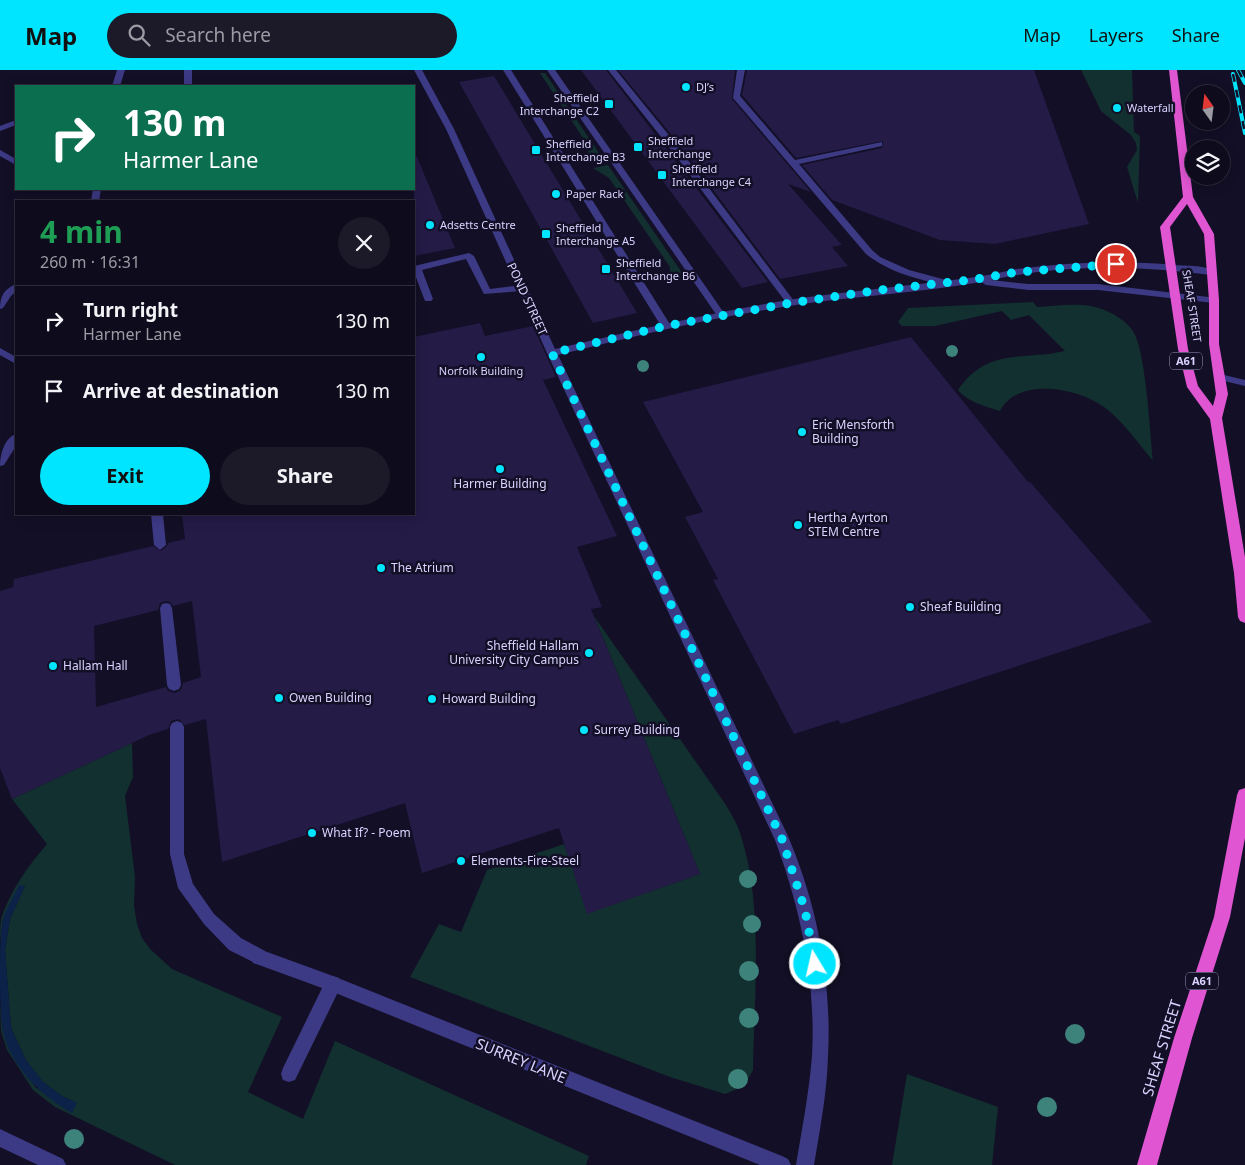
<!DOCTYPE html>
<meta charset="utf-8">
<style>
:root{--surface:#0e0b1c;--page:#1c1929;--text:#f1f3f6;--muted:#9b9ba3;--line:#2e2b3b;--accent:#00e5ff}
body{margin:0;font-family:"Noto Sans",sans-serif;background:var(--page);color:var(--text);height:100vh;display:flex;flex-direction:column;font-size:19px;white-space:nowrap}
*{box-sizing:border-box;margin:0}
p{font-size:16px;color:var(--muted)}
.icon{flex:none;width:28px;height:28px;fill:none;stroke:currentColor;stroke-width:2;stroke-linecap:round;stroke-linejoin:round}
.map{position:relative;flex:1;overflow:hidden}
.sheet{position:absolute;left:15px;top:130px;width:400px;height:315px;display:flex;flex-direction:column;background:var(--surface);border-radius:0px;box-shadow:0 2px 12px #0003,0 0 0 1px var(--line)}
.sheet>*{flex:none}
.banner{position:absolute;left:15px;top:15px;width:400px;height:105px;border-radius:0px;box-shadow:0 2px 12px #0003,0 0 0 1px var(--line);background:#0b6e4f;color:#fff;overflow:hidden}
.needle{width:32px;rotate:346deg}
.fabs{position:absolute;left:1185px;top:15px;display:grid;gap:10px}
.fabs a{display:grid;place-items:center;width:45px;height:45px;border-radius:50%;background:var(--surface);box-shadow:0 2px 12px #0003,0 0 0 1px var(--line);font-size:25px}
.pin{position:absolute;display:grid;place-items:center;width:42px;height:42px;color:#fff;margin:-21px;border:2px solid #fff;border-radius:50%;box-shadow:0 1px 5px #0007}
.me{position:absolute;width:55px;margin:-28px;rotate:351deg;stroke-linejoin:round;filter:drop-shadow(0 0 4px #0008)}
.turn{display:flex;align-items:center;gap:18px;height:105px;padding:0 25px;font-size:22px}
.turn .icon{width:65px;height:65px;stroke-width:2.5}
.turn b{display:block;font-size:35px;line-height:42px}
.round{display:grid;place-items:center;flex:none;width:52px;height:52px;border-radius:26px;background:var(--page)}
.head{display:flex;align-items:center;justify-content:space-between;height:85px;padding:0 25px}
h1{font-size:30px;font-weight:700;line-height:38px;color:#1e9e55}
.button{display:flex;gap:10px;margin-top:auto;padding:10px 25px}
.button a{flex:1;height:58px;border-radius:30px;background:var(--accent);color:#111;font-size:20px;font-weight:700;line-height:58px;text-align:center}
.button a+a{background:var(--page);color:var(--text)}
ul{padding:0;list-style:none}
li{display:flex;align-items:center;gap:15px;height:70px;padding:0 25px;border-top:1px solid var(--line)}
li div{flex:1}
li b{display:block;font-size:19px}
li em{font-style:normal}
header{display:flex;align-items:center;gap:30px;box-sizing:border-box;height:70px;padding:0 25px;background:var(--accent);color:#111}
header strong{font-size:24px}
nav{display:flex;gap:28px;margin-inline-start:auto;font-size:18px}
.search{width:350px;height:45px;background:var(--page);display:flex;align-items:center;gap:12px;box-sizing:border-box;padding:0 18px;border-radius:28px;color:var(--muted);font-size:19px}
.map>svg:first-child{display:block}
.green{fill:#12302f}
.water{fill:#0c2248}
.building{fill:#241b47;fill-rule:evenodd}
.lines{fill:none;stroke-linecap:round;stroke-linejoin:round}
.service{fill:#3d3a85;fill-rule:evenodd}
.pedestrian{fill:#3d3a85;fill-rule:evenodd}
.minor{fill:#3d3a85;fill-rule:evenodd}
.tertiary{fill:#3d3a85;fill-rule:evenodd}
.trunk{fill:#e055d1;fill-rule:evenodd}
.rail-casing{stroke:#00e5ff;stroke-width:4}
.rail{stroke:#130f26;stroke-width:2.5;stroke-dasharray:8;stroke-linecap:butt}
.tree{fill:#3d827b}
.route{stroke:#00e5ff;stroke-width:9;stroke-dasharray:0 16.2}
.poi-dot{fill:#00e5ff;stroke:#130f26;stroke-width:2}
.labels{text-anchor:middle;stroke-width:5;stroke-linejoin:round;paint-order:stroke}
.far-poi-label{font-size:11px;fill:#d9d4ff;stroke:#130f26;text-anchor:start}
.far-street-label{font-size:11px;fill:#d9d4ff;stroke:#130f26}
.shield{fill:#130f26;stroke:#9e99be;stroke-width:1}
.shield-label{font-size:11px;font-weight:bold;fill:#d9d4ff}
.street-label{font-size:12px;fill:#d9d4ff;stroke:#130f26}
.poi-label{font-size:12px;fill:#d9d4ff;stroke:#130f26;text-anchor:start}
.near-street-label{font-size:15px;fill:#d9d4ff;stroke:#130f26}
</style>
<header>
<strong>Map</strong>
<div class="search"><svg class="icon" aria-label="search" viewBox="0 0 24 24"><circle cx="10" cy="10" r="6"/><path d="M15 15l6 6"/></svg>Search here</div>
<nav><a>Map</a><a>Layers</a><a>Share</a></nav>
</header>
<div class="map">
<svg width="1245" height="1095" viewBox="0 0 1245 1095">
<rect width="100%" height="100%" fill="#130f26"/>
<g class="green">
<path d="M 1081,0 L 1132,0 L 1134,62 L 1140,66 L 1138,133 L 1127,97 L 1137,80 L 1136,73 L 1131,65 L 1101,41 Z"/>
<path d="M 540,3 L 545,3 L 601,86 L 587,88 L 589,77 Z"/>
<path d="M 608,95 L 687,210 L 670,213 L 670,197 L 609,108 L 593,98 Z"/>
<path d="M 1033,232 L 1037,237 C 1054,236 1073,233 1091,236 C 1106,239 1124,248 1133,261 C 1146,282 1150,362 1153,391 C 1138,373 1123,351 1104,337 C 1079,318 1018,306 1000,341 C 985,336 969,333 958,320 C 988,277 1022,291 1065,281 L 1029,245 L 1011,250 L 1002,241 L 935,256 L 902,256 L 898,252 L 908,238 Z"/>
<path d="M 594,546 L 726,735 C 731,744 737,753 740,763 C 764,834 754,926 753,1000 L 744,1016 L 725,1024 L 670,1007 L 410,907 L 439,854 L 461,862 L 487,800 L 564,774 L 588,843 L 700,804 Z"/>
<path d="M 132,673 L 133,707 L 125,726 L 135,807 L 134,836 L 137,854 L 142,868 L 150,879 L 172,899 L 282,947 L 248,1022 L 303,1049 L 335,971 L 589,1086 L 586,1095 L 175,1095 L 55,1037 L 33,1020 L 7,980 L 1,961 L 0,932 L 3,961 L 9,979 L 36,1018 L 77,1033 L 62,1026 L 43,1012 L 26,990 L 11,958 L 5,880 L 10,849 L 25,816 L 3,849 L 0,872 C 0,865 0,856 1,849 C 10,821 28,796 47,774 L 12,729 Z"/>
<path d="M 907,1004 L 998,1037 L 992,1095 L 892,1095 Z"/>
</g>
<path class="water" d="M 19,815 L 25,816 L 10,849 L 5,880 L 11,958 L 26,990 L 43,1012 L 62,1026 L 77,1033 L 72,1043 C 41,1026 11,997 3,961 C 0,942 0,922 0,903 C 0,886 0,867 3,850 C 6,838 14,826 19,815 Z"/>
<g class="building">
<path d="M 581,0 L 606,0 L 768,212 L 742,218 Z"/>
<path d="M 618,0 L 735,0 L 732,29 L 811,122 L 788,114 L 842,175 L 832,177 L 848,196 L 780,209 L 674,68 Z"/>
<path d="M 747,0 L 1034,0 L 1089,154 L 995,174 L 940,170 L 832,130 L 802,95 L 882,78 L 883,71 L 796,88 L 742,25 Z"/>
<path d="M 494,6 L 552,102 L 637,243 L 593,253 L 459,12 Z"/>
<path d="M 414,80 L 455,178 L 414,186 Z"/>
<path d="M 480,253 L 485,266 L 533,256 L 556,307 L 543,310 L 617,466 L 577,477 L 602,537 L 591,539 L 700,804 L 587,844 L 559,758 L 422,803 L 405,733 L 222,792 L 206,649 L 185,655 L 178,649 L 171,651 L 168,659 L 149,665 L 12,729 L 0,698 L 0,521 L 13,517 L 14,509 L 153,476 L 161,481 L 167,476 L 168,473 L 185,469 L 182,444 L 414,444 L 414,267 ZM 166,531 L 170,532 L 173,536 L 192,531 L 201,607 L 183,613 L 181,620 L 175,623 L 168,621 L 166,617 L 96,637 L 94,556 L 158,540 L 160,533 Z"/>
<path d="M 911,267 L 1028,412 L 1030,412 L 1152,552 L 841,654 L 838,650 L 794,664 L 713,510 L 718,509 L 685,447 L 703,442 L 643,332 Z"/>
</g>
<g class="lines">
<g class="service">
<rect x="184" y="0" width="8" height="16"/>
<path d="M 503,0 L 511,0 L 671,256 L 669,258 L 666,259 L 661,256 Z"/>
<path d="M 547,0 L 555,0 L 724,243 L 724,247 L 718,247 Z"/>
<path d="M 608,0 L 616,0 L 672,69 L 794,231 L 794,235 L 788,235 L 666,73 Z"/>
<path d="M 737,0 L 745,0 L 740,26 L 795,90 L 882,72 L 882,76 L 799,94 L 872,180 L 880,187 L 909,200 L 950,211 L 950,215 L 947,216 C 918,209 890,203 866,184 L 733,28 Z"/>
<path d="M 469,183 L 474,186 L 490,219 L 522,215 L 527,218 L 522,221 L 484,224 L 466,189 L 422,200 L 433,229 L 431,231 L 425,231 L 414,202 L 414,196 Z"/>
<path d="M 16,214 L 16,221 L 11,226 L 3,238 L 0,239 C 0,226 4,219 16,214 Z"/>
<path d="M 0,278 L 16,287 L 16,294 L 0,285 Z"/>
<path d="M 1220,304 L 1245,310 L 1245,316 L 1216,309 L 1216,305 Z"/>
<path d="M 151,444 L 163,444 L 166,475 L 160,480 L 154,475 Z"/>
<path d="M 166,533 L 170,534 L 172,538 L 181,615 L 179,619 L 174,621 L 169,619 L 167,615 L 160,538 L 162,534 Z"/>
<path d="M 177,651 L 182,653 L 184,657 L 184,784 L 193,814 L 214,844 L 241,868 L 265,881 L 267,887 L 265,893 L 259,895 L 229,880 L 204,854 L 178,818 L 170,784 L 170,657 L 172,653 Z"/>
<path d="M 333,906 L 339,908 L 341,914 L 339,920 L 295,1010 L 289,1012 L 283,1010 L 281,1004 L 283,998 L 327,908 Z"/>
</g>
<g class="pedestrian">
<path d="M 16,50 L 16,55 L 0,61 L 0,56 Z"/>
<path d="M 0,80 L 16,89 L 16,95 L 0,86 Z"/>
<path d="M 0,1059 L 63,1089 L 66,1095 L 38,1095 L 0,1077 Z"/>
</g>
<g class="minor">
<path d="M 414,0 L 422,0 L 454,59 L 555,279 C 632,261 710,243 788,230 C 848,221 909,216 969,208 C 985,206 1001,202 1017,199 C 1069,192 1123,190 1175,195 C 1186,196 1207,195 1216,202 L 1211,205 C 1138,195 1063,194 991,210 L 1028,214 L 1098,214 L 1217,228 L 1217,232 L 1214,233 L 1098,220 L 1028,220 L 986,215 L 981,212 C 918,223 853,226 789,236 C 711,248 634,266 558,285 L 787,764 C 817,833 832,911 828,986 C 827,1023 820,1059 814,1095 L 796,1095 C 802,1059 809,1023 812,986 C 816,912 801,840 775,770 L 547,283 L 446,59 Z"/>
<path d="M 259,879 L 333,906 L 782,1086 L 788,1089 L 791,1095 L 760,1095 L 333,922 L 259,895 L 253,893 L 251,887 L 253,881 Z"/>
</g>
<g class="tertiary">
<path d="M 117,0 L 125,0 L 120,16 L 112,16 Z"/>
<path d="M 93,119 L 101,119 L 99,131 L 91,131 Z"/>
<path d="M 16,364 L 16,376 L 4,395 L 0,396 C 0,385 4,368 16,364 Z"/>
</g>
<g class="trunk">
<path d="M 1169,0 L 1177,0 L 1193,127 L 1214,164 L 1219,230 L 1219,274 L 1228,324 L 1222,348 L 1245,487 L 1245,553 L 1240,551 L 1238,547 L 1234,503 L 1210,349 L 1187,317 L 1178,279 L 1160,157 L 1183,127 ZM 1187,134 L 1204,164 L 1209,230 L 1209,274 L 1216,324 L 1213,336 L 1198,316 L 1188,279 L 1170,157 Z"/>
<path d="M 1245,718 L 1245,768 L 1230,847 L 1192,968 L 1157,1095 L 1137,1095 L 1174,968 L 1214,847 L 1237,725 L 1239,720 Z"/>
</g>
<defs>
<g id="rail">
<path d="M 1238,0 L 1245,13"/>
<path d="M 1233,4 L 1245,63"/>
</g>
</defs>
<use href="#rail" class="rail-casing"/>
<use href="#rail" class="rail"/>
</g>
<g class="tree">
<circle cx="952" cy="281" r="6"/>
<circle cx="643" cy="296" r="6"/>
<circle cx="748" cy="809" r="9"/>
<circle cx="752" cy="854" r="9"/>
<circle cx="749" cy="901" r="10"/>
<circle cx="749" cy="948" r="10"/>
<circle cx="1075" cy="964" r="10"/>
<circle cx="738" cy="1009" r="10"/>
<circle cx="1047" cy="1037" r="10"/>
<circle cx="74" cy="1069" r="10"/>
</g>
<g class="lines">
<path class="route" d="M 815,894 L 805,840 L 782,769 L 552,283 L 666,256 L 791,233 L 880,220 L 971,210 L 1018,202 L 1116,194"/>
</g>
<g class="poi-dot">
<circle cx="686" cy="17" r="5"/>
<rect x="604" y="29" width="10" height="10" rx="2.5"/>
<circle cx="1117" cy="38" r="5"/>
<rect x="633" y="72" width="10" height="10" rx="2.5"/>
<rect x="531" y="75" width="10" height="10" rx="2.5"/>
<rect x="657" y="100" width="10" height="10" rx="2.5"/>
<circle cx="556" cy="124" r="5"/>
<circle cx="430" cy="155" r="5"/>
<rect x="541" y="159" width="10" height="10" rx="2.5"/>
<rect x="601" y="194" width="10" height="10" rx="2.5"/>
<circle cx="481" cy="287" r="5"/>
<circle cx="802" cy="362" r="5"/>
<circle cx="500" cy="399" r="5"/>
<circle cx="798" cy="455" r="5"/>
<circle cx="381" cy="498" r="5"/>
<circle cx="910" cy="537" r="5"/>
<circle cx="589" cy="583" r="5"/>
<circle cx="53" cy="596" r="5"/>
<circle cx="279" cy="628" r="5"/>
<circle cx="432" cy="629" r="5"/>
<circle cx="584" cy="660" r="5"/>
<circle cx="312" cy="763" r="5"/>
<circle cx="461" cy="791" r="5"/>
</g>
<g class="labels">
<g class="far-poi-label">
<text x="696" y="21">DJ’s</text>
<text x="599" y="32" text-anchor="end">Sheffield<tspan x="599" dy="13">Interchange C2</tspan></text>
<text x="1127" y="42">Waterfall</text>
<text x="648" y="75">Sheffield<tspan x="648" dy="13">Interchange</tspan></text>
<text x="546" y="78">Sheffield<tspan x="546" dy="13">Interchange B3</tspan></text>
<text x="672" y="103">Sheffield<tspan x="672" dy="13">Interchange C4</tspan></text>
<text x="566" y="128">Paper Rack</text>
<text x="440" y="159">Adsetts Centre</text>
<text x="556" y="162">Sheffield<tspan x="556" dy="13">Interchange A5</tspan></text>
<text x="616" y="197">Sheffield<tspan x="616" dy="13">Interchange B6</tspan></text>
<text x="481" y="305" text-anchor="middle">Norfolk Building</text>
</g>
<g class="far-street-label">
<text transform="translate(1192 236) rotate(81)" y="4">SHEAF STREET</text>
</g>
<g class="shield">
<rect x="1170" y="282.5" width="32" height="17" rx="4"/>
<rect x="1186" y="902.5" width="32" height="17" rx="4"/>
</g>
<g class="shield-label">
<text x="1186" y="295">A61</text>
<text x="1202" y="915">A61</text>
</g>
<g class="street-label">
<text transform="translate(527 229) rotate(65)" y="4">POND STREET</text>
</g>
<g class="poi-label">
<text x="812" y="359">Eric Mensforth<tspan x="812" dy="14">Building</tspan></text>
<text x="500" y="418" text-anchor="middle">Harmer Building</text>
<text x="808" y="452">Hertha Ayrton<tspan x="808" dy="14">STEM Centre</tspan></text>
<text x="391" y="502">The Atrium</text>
<text x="920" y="541">Sheaf Building</text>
<text x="579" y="580" text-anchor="end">Sheffield Hallam<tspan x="579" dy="14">University City Campus</tspan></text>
<text x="63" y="600">Hallam Hall</text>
<text x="289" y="632">Owen Building</text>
<text x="442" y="633">Howard Building</text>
<text x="594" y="664">Surrey Building</text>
<text x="322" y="767">What If? - Poem</text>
<text x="471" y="795">Elements-Fire-Steel</text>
</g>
<g class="near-street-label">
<text transform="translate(1162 978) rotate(-73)" y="5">SHEAF STREET</text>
<text transform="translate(521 991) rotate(22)" y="5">SURREY LANE</text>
</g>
</g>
</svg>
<div class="fabs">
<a><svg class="needle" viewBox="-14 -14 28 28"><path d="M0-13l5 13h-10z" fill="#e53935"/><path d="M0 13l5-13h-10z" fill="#9b9ba3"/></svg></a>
<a><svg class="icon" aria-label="layers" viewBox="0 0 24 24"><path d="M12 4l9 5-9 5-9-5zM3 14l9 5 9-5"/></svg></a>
</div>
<div class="pin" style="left:1116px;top:194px;background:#d93025"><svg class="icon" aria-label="arrive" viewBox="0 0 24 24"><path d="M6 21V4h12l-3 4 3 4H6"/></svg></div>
<svg class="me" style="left:815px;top:894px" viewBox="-20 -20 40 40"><circle r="17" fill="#00e5ff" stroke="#fff" stroke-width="3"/><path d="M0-11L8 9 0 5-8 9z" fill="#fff"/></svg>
<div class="banner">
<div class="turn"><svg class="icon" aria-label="right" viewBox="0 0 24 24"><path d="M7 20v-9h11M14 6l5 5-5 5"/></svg><div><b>130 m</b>Harmer Lane</div></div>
</div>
<section class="sheet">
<div class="head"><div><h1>4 min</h1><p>260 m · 16:31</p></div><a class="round"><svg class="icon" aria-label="close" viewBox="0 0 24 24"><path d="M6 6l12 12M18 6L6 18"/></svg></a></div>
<ul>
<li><svg class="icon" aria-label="right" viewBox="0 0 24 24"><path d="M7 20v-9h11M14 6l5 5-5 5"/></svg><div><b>Turn right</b><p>Harmer Lane</p></div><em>130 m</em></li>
<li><svg class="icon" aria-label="arrive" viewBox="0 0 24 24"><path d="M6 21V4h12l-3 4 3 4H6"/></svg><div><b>Arrive at destination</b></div><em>130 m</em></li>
</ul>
<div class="button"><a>Exit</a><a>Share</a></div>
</section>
</div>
